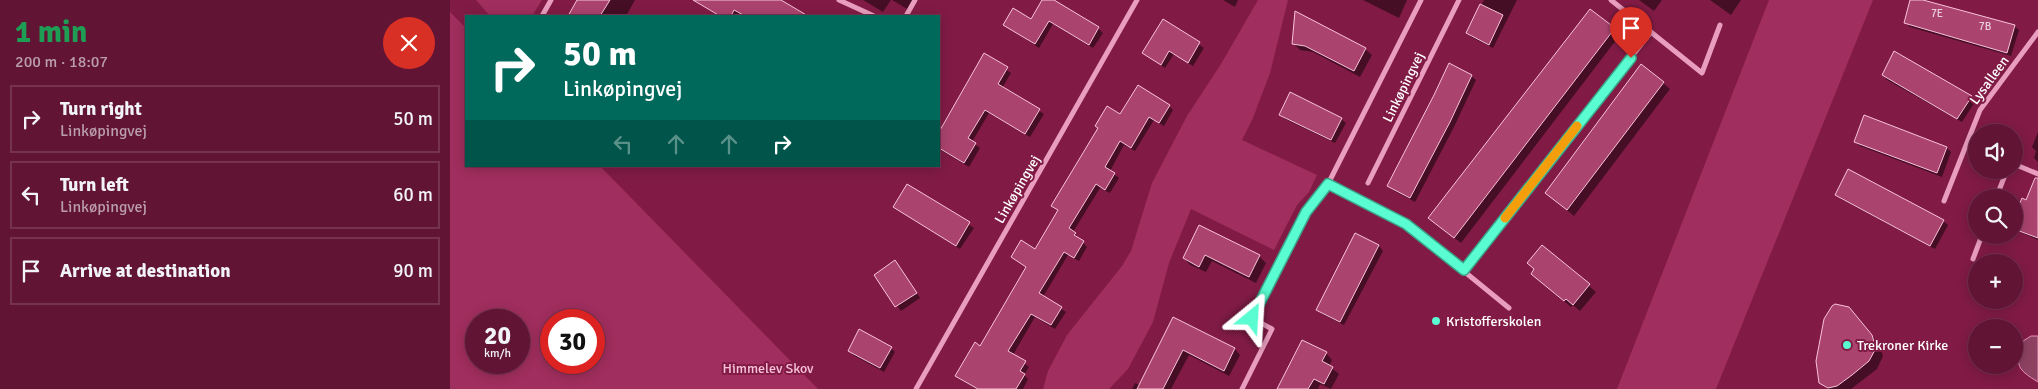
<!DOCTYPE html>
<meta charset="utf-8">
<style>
:root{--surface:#611434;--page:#671d3c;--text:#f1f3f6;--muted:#ba9eac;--line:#75334f}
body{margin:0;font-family:Signika,sans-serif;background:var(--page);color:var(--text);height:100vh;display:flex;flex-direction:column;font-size:19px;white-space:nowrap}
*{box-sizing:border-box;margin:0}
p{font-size:16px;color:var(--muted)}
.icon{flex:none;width:28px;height:28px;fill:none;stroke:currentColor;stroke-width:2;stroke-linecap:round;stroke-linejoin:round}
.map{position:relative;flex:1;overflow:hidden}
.details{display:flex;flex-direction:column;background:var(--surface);width:450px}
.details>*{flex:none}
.hud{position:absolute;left:15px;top:15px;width:475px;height:152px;border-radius:0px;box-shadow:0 2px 12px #0003,0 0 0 1px var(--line);background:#00695c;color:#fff;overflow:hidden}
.fabs{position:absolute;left:1518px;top:124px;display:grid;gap:10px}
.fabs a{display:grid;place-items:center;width:55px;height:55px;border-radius:50%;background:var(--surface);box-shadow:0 2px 12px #0003,0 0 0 1px var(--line);font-size:25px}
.speed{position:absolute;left:15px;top:309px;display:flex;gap:10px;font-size:25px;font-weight:700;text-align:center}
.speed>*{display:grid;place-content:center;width:65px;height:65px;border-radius:50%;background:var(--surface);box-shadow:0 2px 12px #0003,0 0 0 1px var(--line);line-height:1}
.speed small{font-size:12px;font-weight:400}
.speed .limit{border:8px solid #d22;background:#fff;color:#111}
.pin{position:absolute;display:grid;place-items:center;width:42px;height:42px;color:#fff;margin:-51px -21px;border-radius:50% 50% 50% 0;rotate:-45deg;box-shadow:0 0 5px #0007}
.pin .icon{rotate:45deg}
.me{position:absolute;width:55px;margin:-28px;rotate:27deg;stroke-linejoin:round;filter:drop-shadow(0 0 4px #0008)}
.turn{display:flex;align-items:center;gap:18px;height:105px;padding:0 15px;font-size:22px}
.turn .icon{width:65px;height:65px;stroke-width:2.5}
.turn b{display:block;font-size:35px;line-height:42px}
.lanes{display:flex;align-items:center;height:48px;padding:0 15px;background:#0003;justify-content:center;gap:25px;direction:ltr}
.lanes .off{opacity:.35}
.round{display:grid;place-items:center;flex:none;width:52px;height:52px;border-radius:26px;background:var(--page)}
.headline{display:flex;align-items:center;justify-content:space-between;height:85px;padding:0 15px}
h1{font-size:30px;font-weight:700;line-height:38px;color:#1e9e55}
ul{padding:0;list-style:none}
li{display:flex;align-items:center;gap:15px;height:68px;margin:0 10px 8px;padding:0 5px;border:2px solid var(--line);border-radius:0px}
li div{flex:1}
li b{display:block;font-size:19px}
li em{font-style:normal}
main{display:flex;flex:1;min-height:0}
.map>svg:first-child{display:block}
.green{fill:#a02e5e;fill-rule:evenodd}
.water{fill:#8e4262;stroke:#ec91ba}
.shadow{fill:#0007}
.building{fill:#ab436f;stroke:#f8c3da}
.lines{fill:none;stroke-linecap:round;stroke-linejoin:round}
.minor{stroke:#ea9ebf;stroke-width:5}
.route-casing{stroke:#3aa488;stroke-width:12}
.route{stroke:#5afcd1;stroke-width:9}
.slow{stroke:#f59e0b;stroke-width:9}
.poi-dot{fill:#5afcd1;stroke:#811b45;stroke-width:2}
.labels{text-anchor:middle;stroke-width:4;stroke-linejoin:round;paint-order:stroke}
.number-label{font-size:11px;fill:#ead0db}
.street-label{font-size:14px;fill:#fff;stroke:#811b45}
.poi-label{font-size:14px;fill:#fff;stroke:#811b45;text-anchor:start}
.park-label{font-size:14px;fill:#f8c3da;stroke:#811b45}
</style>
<main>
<section class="details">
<div class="headline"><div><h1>1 min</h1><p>200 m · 18:07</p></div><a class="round" style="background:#d93025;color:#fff"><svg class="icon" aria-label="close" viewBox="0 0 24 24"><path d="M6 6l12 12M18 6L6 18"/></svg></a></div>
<ul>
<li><svg class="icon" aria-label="right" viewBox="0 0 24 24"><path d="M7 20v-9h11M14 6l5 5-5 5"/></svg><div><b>Turn right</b><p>Linkøpingvej</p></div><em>50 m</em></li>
<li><svg class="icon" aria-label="left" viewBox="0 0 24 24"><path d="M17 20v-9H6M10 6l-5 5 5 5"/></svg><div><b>Turn left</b><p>Linkøpingvej</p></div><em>60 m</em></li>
<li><svg class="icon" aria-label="arrive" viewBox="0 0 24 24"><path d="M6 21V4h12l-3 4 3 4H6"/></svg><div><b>Arrive at destination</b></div><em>90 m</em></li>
</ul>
</section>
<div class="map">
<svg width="1588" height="389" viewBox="0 0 1588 389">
<rect width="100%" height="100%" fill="#811b45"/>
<g class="green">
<path d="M 26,0 L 92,0 L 82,16 L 40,16 Z"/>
<path d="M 808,0 L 838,0 L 820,73 L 803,118 L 792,140 L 867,175 L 859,192 L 847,205 L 824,250 L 741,209 L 719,263 L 703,322 L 678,369 L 659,389 L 593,389 L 598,371 L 617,335 L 672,266 L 681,251 L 702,183 L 737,116 L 771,64 Z"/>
<path d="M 1319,0 L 1423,0 L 1266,389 L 1167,389 Z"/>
<path d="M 0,12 L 16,28 L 16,166 L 150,166 L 368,389 L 0,389 ZM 26,320 L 69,320 L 69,362 L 26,362 ZM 101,320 L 144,320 L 144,362 L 101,362 Z"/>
</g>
<path class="water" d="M 1581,336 L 1588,336 L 1588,382 C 1565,368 1566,365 1573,341 Z"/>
<g class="shadow">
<path d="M 129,0 L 185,0 L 176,16 L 119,16 Z"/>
<path d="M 266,0 L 328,0 L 355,16 L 268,16 L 260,9 Z"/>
<path d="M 413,0 L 441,0 L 433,12 Z"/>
<path d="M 442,0 L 466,0 L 459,10 Z"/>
<path d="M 594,0 L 601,0 L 648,28 L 653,33 L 643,48 L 603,24 L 589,48 L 555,25 L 581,20 Z"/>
<path d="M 773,0 L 788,0 L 785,7 Z"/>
<path d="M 913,0 L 957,0 L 949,18 Z"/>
<path d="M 1034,0 L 1067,0 L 1043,48 L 1021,37 L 1017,33 Z"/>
<path d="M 1189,0 L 1212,0 L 1204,11 Z"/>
<path d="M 1260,0 L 1291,0 L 1281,15 Z"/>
<path d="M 1461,0 L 1469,0 L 1564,26 L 1569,30 L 1561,56 L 1460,27 L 1455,22 Z"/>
<path d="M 714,21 L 754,48 L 743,66 L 724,54 L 715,68 L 694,53 Z"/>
<path d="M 1164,29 L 1170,35 L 1011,243 L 986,224 L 979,218 Z"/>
<path d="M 844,44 L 915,49 L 922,55 L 910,77 L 863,52 L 850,50 Z"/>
<path d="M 534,55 L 561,73 L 552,88 L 594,114 L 580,137 L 539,113 L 522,142 L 530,148 L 519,167 L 489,149 L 489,134 Z"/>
<path d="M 1433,75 L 1521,97 L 1525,102 L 1512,122 L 1437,80 Z"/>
<path d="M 1021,76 L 1026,80 L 1004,127 L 965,202 L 943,190 L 938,186 Z"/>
<path d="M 1213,83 L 1220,89 L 1124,216 L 1097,193 Z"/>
<path d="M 719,106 L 723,110 L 714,126 L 704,120 L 685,151 L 674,145 L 660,171 L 669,178 L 660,193 L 650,188 L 623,232 L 637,247 L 629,261 L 618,255 L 593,297 L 616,312 L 605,329 L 585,317 L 563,355 L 579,367 L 574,375 L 578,379 L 573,389 L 527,389 L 511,380 L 507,376 L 530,347 L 577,268 L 562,257 L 586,250 L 609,211 L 603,206 L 670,116 Z"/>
<path d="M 831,114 L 891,119 L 896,123 L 885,143 L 835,119 Z"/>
<path d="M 1414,117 L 1497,148 L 1501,152 L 1492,177 L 1410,146 L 1405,142 Z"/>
<path d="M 1588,132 L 1588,162 L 1584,158 L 1586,151 L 1582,147 Z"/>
<path d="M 457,186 L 524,228 L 510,249 L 444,207 Z"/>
<path d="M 1386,195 L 1493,221 L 1498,225 L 1485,249 L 1391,199 Z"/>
<path d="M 1588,195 L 1588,240 L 1564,229 L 1564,221 L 1572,199 L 1577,201 Z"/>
<path d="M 750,227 L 809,256 L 816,263 L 806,283 L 762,261 L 756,272 L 740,265 L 734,258 Z"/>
<path d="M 906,235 L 929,246 L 933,251 L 894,325 L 872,314 L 868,310 Z"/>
<path d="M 1093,246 L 1146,292 L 1130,311 L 1123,305 L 1121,307 L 1089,280 Z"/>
<path d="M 449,266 L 470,298 L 451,311 L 425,275 Z"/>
<path d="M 1407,317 L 1429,344 L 1433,356 L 1427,369 L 1401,389 L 1378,389 L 1370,382 Z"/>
<path d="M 724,318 L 785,349 L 790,355 L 779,376 L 739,355 L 721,389 L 682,389 L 685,383 L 690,385 Z"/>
<path d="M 441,348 L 445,352 L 434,372 L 403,355 L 399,350 Z"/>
<path d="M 876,353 L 882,360 L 879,366 L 889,374 L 881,389 L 870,384 L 868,389 L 829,389 Z"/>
</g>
<g class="building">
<path d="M 127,0 L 160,0 L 150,16 L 118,16 Z"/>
<path d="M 243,0 L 331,0 L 358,16 L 295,16 L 284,10 L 281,16 L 270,16 Z"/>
<path d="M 592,0 L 604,0 L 649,27 L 639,45 L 599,21 L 585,44 L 553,25 L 563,8 L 581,19 Z"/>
<path d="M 1460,0 L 1473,0 L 1565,25 L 1557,53 L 1454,23 Z"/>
<path d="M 1030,4 L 1053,15 L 1039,45 L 1016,33 Z"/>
<path d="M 1140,9 L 1165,28 L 1004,238 L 978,218 Z"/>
<path d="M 845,11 L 916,48 L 904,71 L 855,46 L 842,44 Z"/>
<path d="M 713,19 L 750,42 L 738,63 L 719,51 L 711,65 L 692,53 Z"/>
<path d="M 1444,51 L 1522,96 L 1507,119 L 1432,75 Z"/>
<path d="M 534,53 L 558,67 L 548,84 L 590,109 L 575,134 L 535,110 L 518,138 L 526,143 L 514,163 L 489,148 L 489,132 Z"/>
<path d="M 999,63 L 1022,75 L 1000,122 L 960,198 L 937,186 L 984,95 Z"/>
<path d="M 1191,64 L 1214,82 L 1117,210 L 1095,193 Z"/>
<path d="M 688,85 L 720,105 L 709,123 L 699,117 L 681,148 L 670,141 L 655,167 L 665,173 L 655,190 L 646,184 L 619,228 L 626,233 L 624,235 L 634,241 L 624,258 L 614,252 L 589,293 L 612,307 L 601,325 L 581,314 L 558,351 L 576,361 L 570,371 L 575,374 L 566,389 L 528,389 L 505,376 L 525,342 L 530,346 L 576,267 L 561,257 L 571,240 L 585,249 L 608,210 L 601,206 L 648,128 L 645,126 L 657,106 L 670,114 Z"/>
<path d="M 840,92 L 892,118 L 881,140 L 829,115 Z"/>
<path d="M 1414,115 L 1497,147 L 1487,173 L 1404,142 Z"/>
<path d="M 1398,169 L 1494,220 L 1480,246 L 1385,195 Z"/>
<path d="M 1585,178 L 1588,178 L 1588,238 L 1564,229 L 1564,217 L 1572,198 L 1576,200 Z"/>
<path d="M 457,184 L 520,222 L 506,246 L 443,207 Z"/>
<path d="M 749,225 L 810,255 L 799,277 L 755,255 L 749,267 L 733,258 Z"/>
<path d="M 905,233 L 929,245 L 890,322 L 866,310 Z"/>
<path d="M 1092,245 L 1140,284 L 1123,305 L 1116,299 L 1114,301 L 1081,274 L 1084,269 L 1077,263 Z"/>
<path d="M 445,260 L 467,293 L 445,307 L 424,275 Z"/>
<path d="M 1385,304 L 1399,307 L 1422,335 L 1426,348 L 1419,361 L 1402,375 L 1387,386 L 1378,388 L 1369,383 L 1366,361 L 1374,319 L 1382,306 Z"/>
<path d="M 723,317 L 785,348 L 774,371 L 733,350 L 713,389 L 687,389 Z"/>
<path d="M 409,329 L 442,347 L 430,368 L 398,351 Z"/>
<path d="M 852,340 L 877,352 L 872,361 L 883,367 L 874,384 L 864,379 L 858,389 L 827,389 Z"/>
</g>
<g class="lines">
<g class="minor">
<path d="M 389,0 L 424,16"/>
<path d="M 1161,0 L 1252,73 L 1270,25"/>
<path d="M 92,16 L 101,0"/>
<path d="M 456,16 L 465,0"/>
<path d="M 1564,164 L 1588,174"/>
<path d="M 918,183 L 1009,0"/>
<path d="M 878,184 L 956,224 L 1059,308"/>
<path d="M 1546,198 L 1557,170"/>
<path d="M 1494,201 L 1530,110 L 1588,32"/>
<path d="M 1523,259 L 1532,235"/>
<path d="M 1014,270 L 1201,32"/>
<path d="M 466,389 L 687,0"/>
<path d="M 792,389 L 822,329 L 802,318 L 856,212 L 878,184 L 971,0"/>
</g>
</g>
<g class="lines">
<defs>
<path id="route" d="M 802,318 L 856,212 L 878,184 L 956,224 L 1014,270 L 1181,58"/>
</defs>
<use href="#route" class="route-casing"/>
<use href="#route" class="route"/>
<path class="slow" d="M 1055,218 L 1127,126"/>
</g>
<g class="poi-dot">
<circle cx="986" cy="321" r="5"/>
<circle cx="1397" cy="345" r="5"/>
</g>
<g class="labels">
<g class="number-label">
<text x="1487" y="17">7E</text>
<text x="1535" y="30">7B</text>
</g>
<g class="street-label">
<text transform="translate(1539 80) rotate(-54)" y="5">Lysalleen</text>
<text transform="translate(953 87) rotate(-64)" y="5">Linkøpingvej</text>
<text transform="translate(567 189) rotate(-60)" y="5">Linkøpingvej</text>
</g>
<g class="poi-label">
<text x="996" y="326">Kristofferskolen</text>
<text x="1407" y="350">Trekroner Kirke</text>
</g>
<g class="park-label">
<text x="318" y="373">Himmelev Skov</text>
</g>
</g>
</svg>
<div class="fabs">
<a><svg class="icon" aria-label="sound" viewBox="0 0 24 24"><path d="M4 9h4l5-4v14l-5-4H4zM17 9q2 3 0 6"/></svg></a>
<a><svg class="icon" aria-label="search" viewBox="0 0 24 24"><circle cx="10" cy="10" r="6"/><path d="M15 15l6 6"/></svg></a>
<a>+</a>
<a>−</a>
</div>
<div class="speed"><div>20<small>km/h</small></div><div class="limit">30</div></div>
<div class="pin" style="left:1181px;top:58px;background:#d93025"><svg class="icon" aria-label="arrive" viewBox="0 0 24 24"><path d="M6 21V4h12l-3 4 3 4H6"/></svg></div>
<svg class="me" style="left:802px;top:318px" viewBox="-20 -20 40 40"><path d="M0-17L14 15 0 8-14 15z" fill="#5afcd1" stroke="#fff" stroke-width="4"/></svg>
<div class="hud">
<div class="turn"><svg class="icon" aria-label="right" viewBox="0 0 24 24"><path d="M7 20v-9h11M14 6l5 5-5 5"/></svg><div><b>50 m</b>Linkøpingvej</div></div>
<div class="lanes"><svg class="icon off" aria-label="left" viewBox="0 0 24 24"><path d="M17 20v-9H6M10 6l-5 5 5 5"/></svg><svg class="icon off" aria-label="ahead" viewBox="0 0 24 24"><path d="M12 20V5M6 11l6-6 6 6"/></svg><svg class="icon off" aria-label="ahead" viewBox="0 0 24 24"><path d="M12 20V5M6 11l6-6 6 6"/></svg><svg class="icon" aria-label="right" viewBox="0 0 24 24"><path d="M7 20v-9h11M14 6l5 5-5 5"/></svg></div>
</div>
</div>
</main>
